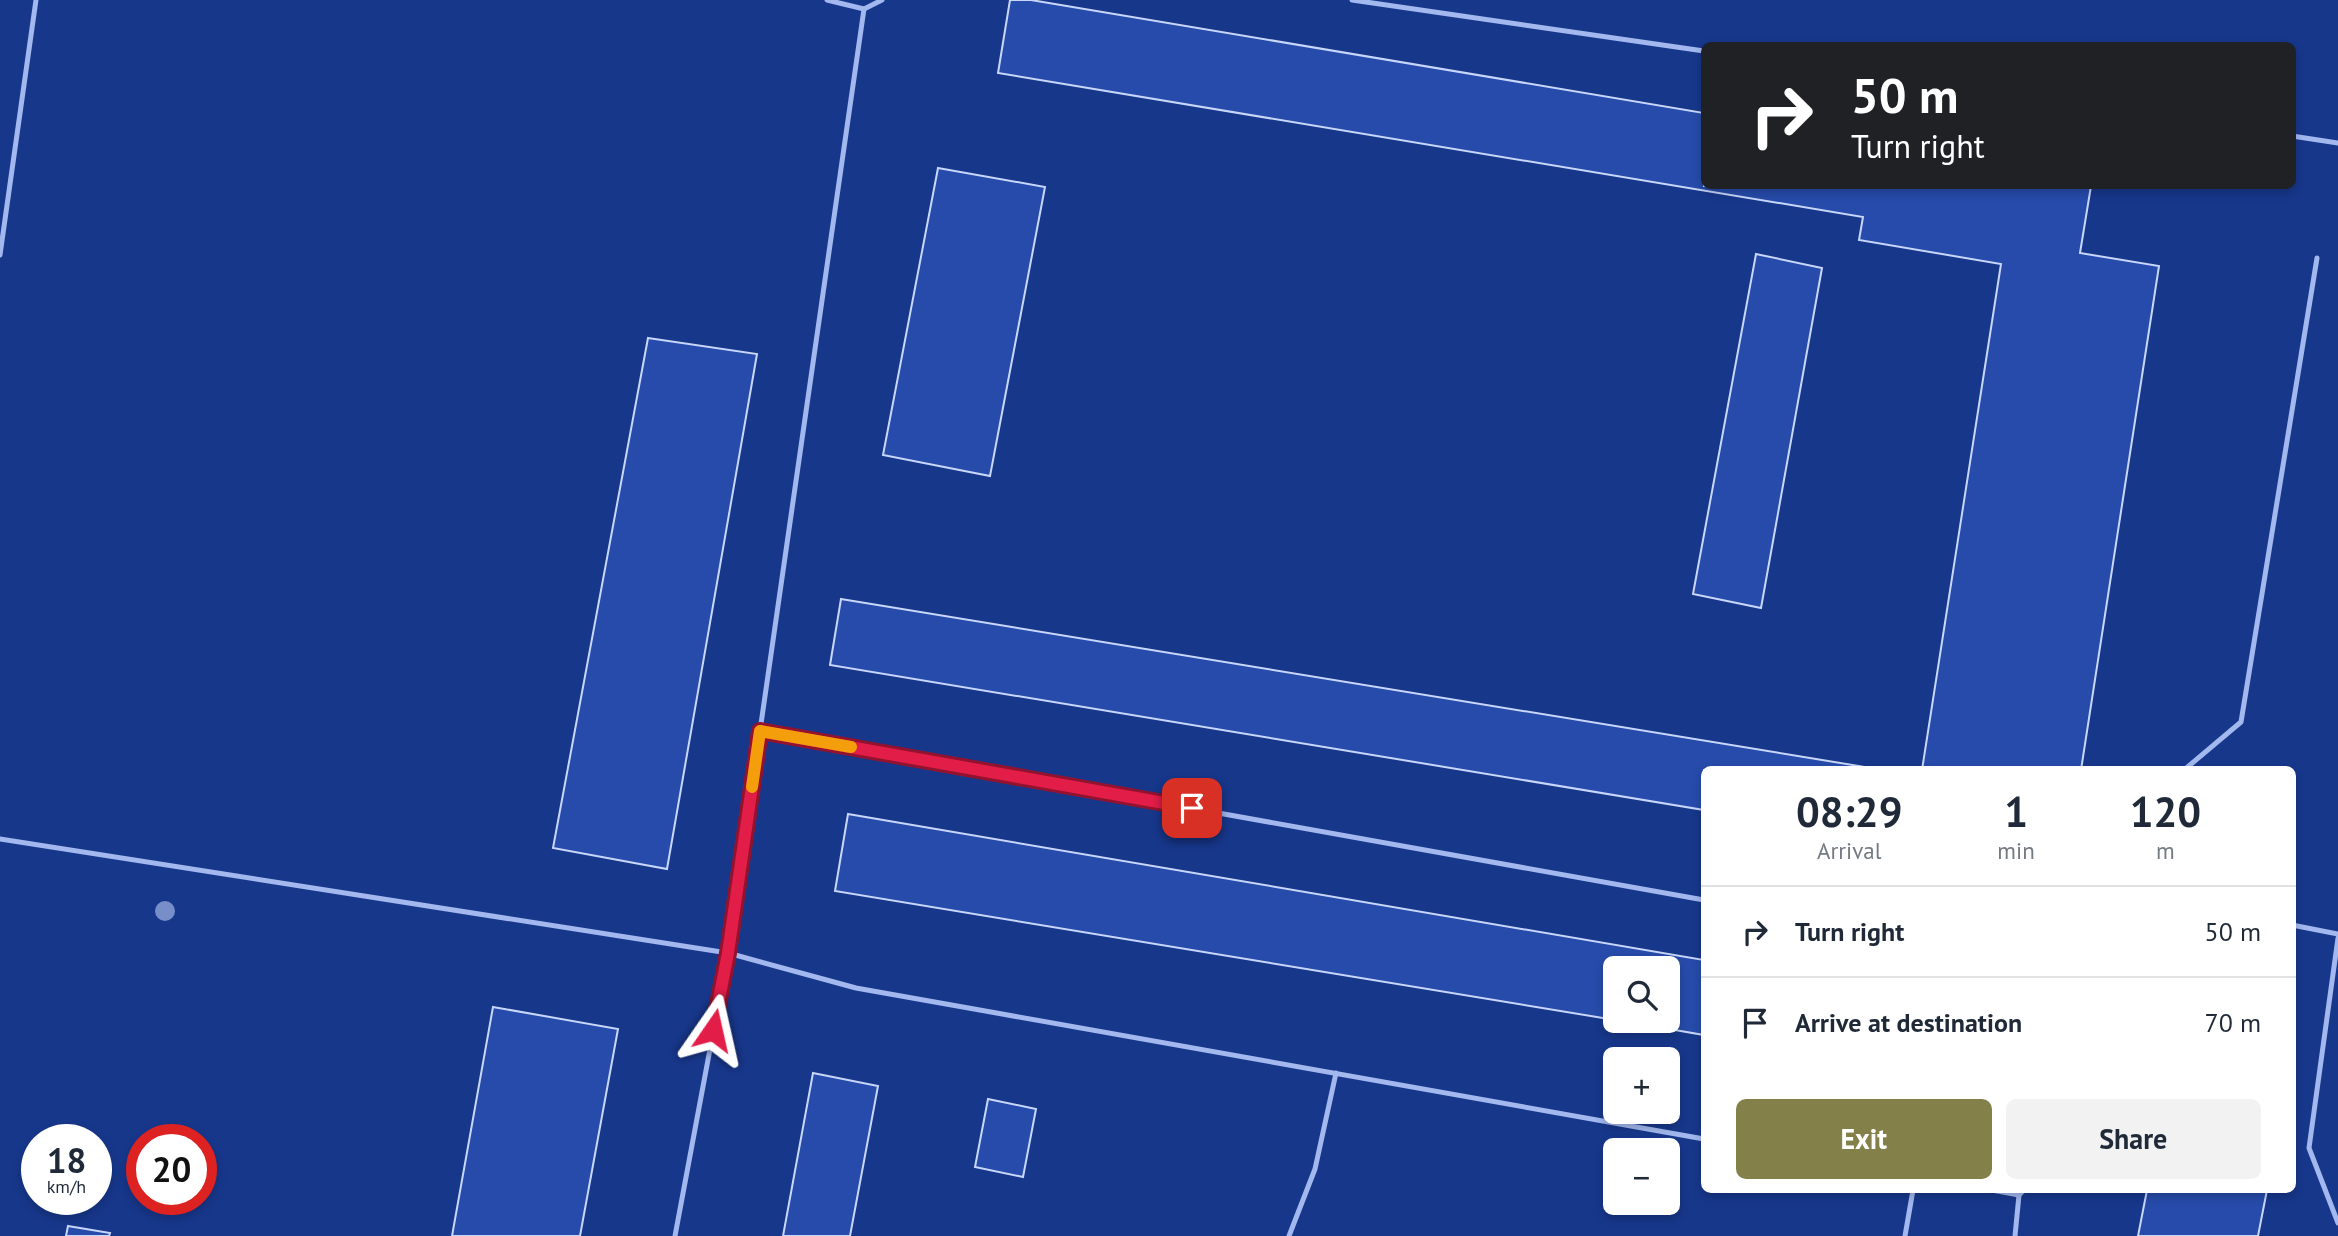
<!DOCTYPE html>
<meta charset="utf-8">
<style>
:root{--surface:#fff;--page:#f2f2f3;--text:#1f2937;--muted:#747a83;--line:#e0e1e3;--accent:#848049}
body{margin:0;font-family:"PT Sans",sans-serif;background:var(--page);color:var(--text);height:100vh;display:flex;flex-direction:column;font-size:26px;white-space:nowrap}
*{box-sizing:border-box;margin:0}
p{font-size:23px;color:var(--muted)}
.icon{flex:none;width:38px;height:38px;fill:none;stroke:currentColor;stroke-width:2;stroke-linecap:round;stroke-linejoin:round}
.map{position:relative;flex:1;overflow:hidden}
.details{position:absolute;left:1701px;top:766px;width:595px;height:427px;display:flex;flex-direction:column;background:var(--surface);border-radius:10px;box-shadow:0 4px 10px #0003}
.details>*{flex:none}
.top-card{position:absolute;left:1701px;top:42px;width:595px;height:147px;border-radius:10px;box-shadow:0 4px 10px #0003;background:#202124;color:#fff;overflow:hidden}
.tools{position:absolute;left:1603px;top:956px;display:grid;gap:14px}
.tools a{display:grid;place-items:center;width:77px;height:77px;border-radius:10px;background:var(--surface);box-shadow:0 4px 10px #0003;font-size:35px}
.speed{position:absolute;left:21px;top:1124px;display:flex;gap:14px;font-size:35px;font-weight:700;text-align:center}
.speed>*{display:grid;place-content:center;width:91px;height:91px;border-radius:50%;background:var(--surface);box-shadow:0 4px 10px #0003;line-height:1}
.speed small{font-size:18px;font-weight:400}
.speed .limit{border:10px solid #d22;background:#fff;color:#111}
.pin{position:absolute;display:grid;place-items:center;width:60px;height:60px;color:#fff;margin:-30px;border-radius:14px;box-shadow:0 4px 10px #0006}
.me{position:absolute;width:77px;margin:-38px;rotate:11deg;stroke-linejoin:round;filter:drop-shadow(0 0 5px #0008)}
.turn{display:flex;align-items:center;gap:24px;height:147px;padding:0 35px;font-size:32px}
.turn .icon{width:91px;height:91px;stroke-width:2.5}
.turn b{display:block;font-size:49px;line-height:60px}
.eta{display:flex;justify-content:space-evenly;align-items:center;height:119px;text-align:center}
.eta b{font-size:42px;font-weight:600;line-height:49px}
.primary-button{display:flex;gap:14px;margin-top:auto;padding:14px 35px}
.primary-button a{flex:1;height:80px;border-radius:10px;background:var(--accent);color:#fff;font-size:28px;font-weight:600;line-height:80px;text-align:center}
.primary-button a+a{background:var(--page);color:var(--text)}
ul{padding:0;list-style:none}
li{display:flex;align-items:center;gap:21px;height:91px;padding:0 35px;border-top:2px solid var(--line)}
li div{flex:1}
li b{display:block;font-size:26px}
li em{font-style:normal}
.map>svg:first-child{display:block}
.building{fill:#264baa;stroke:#c8d6fa;stroke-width:2}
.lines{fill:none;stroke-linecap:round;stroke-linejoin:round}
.service{stroke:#a2b8ee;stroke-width:5}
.tree{fill:#788ec8}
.route-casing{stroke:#92132f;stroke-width:18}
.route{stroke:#e11d48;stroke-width:12}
.slow{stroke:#f59e0b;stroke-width:12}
</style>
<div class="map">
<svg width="2338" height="1236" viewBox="0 0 2338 1236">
<rect width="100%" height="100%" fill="#17378b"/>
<g class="building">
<path d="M 1010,0 L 1031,0 L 1704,113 L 1704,186 L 2091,186 L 2080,253 L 2159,266 L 2081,770 L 1922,770 L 2001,264 L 1859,240 L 1863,217 L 998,73 Z"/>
<path d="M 938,168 L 1045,187 L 990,476 L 883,455 Z"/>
<path d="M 1756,254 L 1822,268 L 1761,608 L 1693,594 Z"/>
<path d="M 648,338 L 757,354 L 667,869 L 553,848 Z"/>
<path d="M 841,599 L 1883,770 L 1704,770 L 1704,810 L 830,665 Z"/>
<path d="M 848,814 L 1704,960 L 1704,1035 L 1617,1020 L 1668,1020 L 1668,968 L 1615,968 L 1615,1020 L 835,891 Z"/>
<path d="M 493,1007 L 618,1029 L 580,1236 L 452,1236 Z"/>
<path d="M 813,1073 L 878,1086 L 850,1236 L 783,1236 Z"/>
<path d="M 988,1099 L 1036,1109 L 1023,1177 L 975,1167 Z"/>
<path d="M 2147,1190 L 2267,1190 L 2258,1236 L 2138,1236 Z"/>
<path d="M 68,1226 L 110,1233 L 109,1236 L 66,1236 Z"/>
</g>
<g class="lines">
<g class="service">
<path d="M 827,0 L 864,9 L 728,953 L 856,988 L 1704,1139"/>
<path d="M 1352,0 L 1704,51"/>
<path d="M 864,9 L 882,0"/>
<path d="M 2292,136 L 2338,143"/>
<path d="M 0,255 L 36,0"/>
<path d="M 760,731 L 1704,900"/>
<path d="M 2184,770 L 2241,722 L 2317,258"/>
<path d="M 0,839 L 728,953 L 675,1236"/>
<path d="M 2292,925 L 2338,934"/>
<path d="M 2338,938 L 2309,1148 L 2338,1223"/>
<path d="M 1992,1190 L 2019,1195 L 2024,1190"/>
<path d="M 1289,1236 L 1315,1169 L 1336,1073"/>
<path d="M 1905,1236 L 1913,1190"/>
<path d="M 2015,1236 L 2019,1195"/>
</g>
</g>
<circle class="tree" cx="165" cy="911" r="10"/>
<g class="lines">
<defs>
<path id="route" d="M 713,1030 L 728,953 L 760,731 L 1192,808"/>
</defs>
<use href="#route" class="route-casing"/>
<use href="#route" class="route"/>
<path class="slow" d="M 752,787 L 760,731 L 851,747"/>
</g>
</svg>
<div class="tools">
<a><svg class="icon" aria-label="search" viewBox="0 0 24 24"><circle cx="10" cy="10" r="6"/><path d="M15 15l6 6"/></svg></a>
<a>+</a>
<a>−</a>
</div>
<div class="speed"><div>18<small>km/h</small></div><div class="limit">20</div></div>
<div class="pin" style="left:1192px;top:808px;background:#d93025"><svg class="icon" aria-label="arrive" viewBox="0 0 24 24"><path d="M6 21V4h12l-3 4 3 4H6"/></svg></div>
<svg class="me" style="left:713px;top:1030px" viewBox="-20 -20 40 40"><path d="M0-17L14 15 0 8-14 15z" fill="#e11d48" stroke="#fff" stroke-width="4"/></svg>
<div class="top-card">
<div class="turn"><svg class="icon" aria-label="right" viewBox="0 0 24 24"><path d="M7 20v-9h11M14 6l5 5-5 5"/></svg><div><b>50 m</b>Turn right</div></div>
</div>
<section class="details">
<div class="eta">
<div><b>08:29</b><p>Arrival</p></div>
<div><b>1</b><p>min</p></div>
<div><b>120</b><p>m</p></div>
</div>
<ul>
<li><svg class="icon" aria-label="right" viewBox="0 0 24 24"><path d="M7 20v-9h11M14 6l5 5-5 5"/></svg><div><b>Turn right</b></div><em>50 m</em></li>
<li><svg class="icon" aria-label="arrive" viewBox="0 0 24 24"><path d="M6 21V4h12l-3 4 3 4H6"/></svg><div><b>Arrive at destination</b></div><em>70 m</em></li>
</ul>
<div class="primary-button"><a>Exit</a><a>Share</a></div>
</section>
</div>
